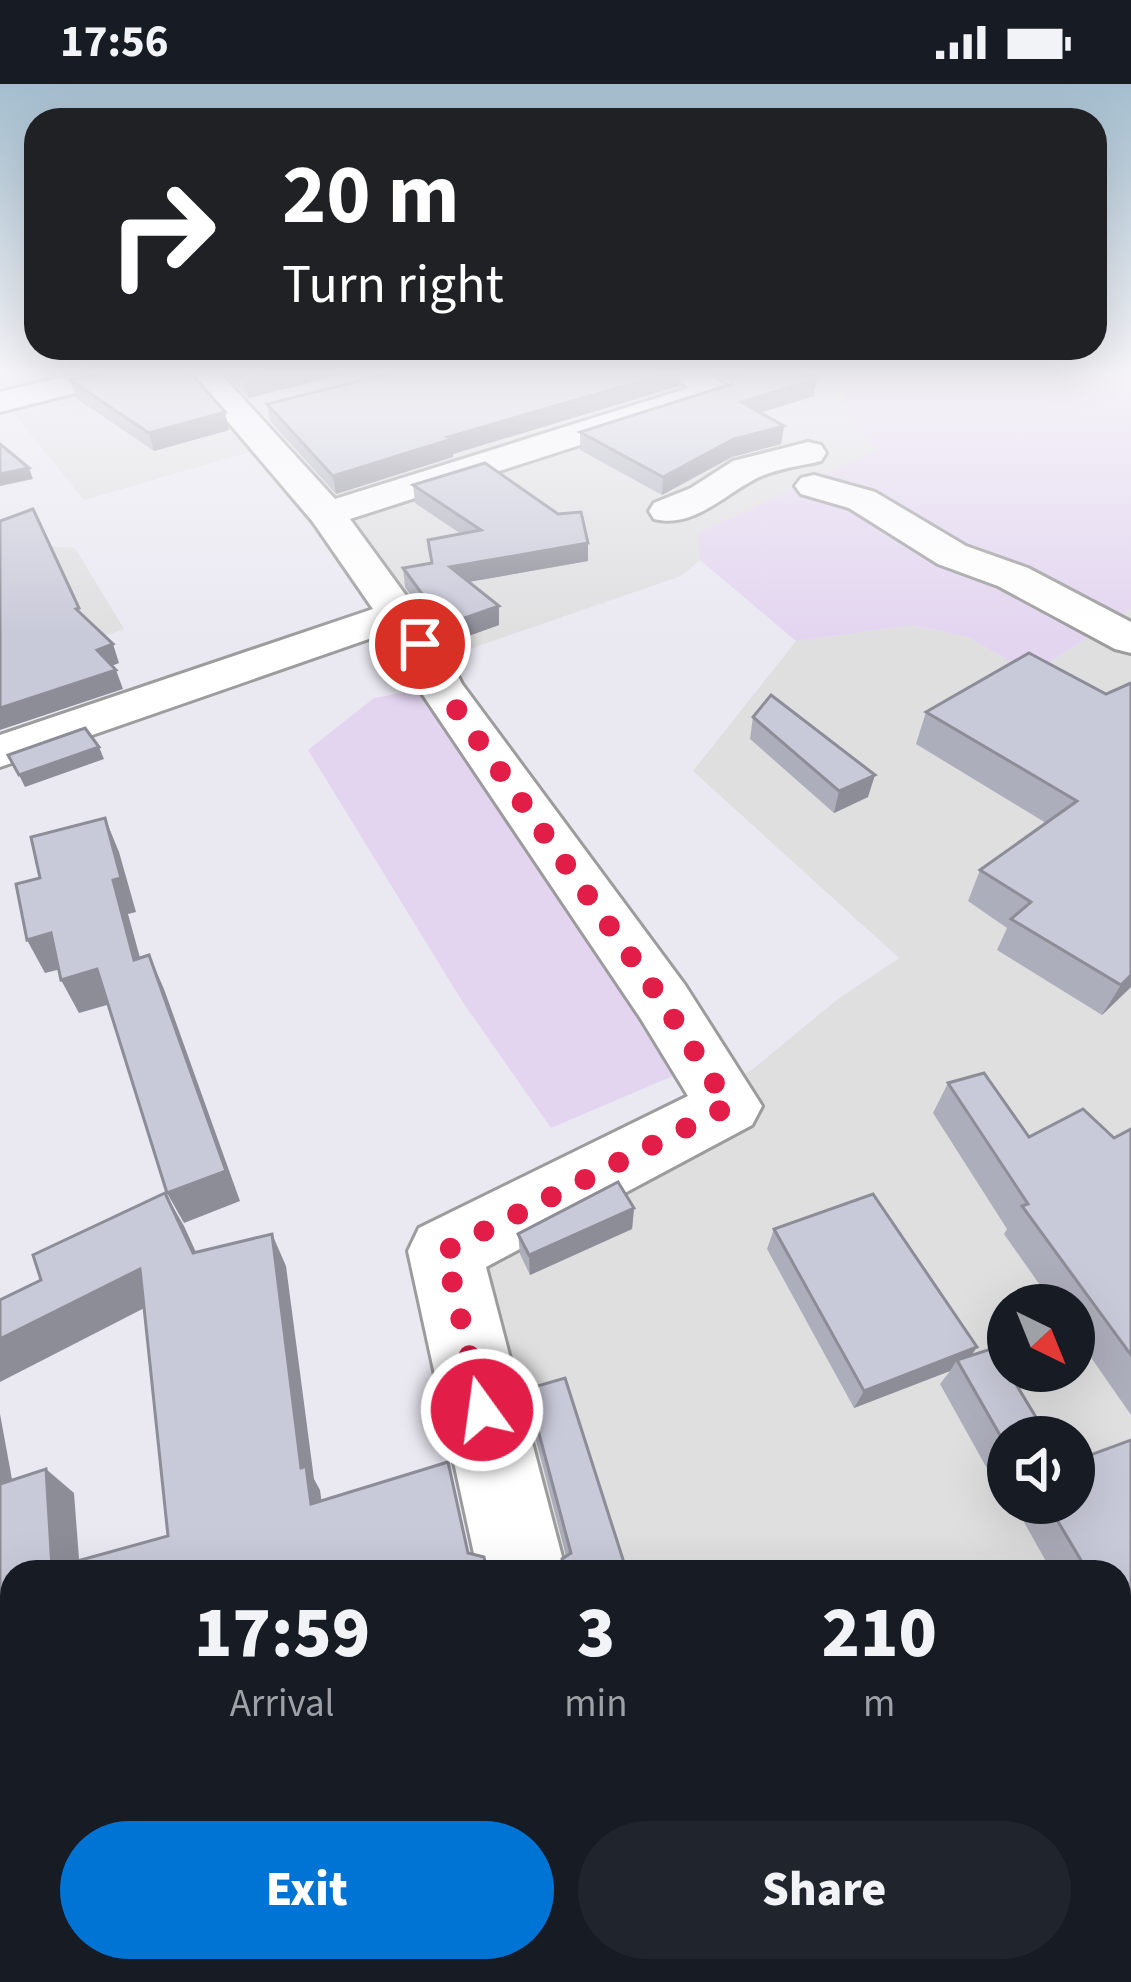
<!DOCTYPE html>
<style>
:root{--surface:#171b24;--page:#20242c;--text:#f1f3f6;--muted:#9ea1a6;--accent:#0074d4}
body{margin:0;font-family:"Source Sans 3",sans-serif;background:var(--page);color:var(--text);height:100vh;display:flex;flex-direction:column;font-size:45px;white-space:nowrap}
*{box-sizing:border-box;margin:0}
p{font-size:39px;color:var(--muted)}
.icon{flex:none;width:66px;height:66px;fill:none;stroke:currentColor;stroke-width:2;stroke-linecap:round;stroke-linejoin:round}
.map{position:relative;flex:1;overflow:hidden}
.side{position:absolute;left:0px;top:1476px;width:1131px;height:423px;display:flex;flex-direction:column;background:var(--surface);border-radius:36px 36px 0 0;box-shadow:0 12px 48px #0002}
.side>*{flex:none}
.banner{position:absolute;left:24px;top:24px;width:1083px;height:252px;border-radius:36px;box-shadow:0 12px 48px #0002;background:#202124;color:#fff;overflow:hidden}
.needle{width:78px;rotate:137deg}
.buttons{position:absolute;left:987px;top:1200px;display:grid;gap:24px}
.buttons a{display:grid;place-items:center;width:108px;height:108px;border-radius:50%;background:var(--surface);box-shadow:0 12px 48px #0002;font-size:60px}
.pin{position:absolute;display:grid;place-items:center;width:102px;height:102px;color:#fff;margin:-51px;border:6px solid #fff;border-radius:50%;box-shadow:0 3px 12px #0007}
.me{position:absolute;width:132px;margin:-66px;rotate:346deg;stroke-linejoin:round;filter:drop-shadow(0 0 9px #0008)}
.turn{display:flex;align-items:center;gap:42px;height:252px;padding:0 60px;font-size:54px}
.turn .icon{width:156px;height:156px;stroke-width:2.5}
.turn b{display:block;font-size:84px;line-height:102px}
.eta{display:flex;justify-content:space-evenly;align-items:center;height:204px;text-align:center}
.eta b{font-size:72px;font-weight:800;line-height:84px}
.button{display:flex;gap:24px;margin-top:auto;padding:24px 60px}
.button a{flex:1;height:138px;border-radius:72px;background:var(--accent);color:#fff;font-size:48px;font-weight:800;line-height:138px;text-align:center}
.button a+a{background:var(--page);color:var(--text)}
.status{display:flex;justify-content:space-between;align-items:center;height:84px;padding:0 60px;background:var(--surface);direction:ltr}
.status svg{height:33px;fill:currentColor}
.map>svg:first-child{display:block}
.residential{fill:#dfdfe0;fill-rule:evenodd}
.farmland{fill:#e3d5f0}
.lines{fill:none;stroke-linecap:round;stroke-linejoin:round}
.minor-casing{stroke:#9c9c9c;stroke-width:6}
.minor{fill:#fff;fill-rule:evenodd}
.wall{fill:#adaebb}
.shaded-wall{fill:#8d8d98}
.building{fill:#c9cad9;stroke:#8d8d98;stroke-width:3}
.route{stroke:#e11d48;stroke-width:21;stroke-dasharray:0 37.8}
</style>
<div class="status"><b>17:56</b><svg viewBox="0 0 49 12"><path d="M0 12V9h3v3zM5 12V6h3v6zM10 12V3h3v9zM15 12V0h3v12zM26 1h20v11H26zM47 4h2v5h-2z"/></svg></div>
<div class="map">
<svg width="1131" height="1898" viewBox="0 0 1131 1898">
<rect width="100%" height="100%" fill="#eae9f2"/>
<g class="residential">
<path d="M 0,287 L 821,287 L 844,308 L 852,337 L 878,367 L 699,449 L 700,476 L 681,492 L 409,586 L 266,363 L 84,416 L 0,312 Z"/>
<path d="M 0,459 L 75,464 L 124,545 L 0,588 Z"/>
<path d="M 1131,525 L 1131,1898 L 682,1898 L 679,1887 L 1119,1887 L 1119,1488 L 549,1488 L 445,1167 L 753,985 L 838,915 L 899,874 L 693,687 L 796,557 L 911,541 L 968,553 L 1032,590 ZM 1008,1221 L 1074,1221 L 1074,1287 L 1008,1287 ZM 1008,1353 L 1074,1353 L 1074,1419 L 1008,1419 Z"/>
</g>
<g class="farmland">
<path d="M 821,287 L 1131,287 L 1131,525 L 1032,590 L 968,553 L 912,541 L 796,557 L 700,476 L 698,449 L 877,367 L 852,337 L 844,308 Z"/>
<path d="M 419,606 L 680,989 L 551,1044 L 462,917 L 308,666 L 374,614 Z"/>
</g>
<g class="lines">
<defs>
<g id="minor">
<path d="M 87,287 L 140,287 L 135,294 L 0,328 L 0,308 Z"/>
<path d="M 185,287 L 218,287 L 335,415 L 689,304 L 665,287 L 704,287 L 733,306 L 729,313 L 350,435 L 442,561 L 462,600 L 685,901 L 762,1022 L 752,1041 L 486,1183 L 566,1488 L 478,1488 L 408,1167 L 419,1144 L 688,1012 L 641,935 L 417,602 L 389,548 L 0,683 L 0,651 L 373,525 L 313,438 Z"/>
<path d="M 808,358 L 821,361 L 826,369 L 821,377 C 800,382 775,385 757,394 C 725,410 693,445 654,435 L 649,427 L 654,419 L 691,404 L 733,377 Z"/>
<path d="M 814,391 L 875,408 L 966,462 L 1028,484 L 1131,538 L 1131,569 L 1115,565 L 998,502 L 938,480 L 849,424 L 801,410 L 795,402 L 801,394 Z"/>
<path d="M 576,1887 L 684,1887 L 687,1898 L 579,1898 Z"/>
</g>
</defs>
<use href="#minor" class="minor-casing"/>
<use href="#minor" class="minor"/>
</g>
<g class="wall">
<path d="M 224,287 L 355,287 L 249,314 Z"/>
<path d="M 712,287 L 799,287 L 814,312 L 760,329 L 784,342 L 781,360 L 732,373 L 662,411 L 580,366 L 580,348 L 732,300 Z"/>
<path d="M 70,296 L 225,328 L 229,346 L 154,367 L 76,314 Z"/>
<path d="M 679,302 L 453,370 L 453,373 L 336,410 L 270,337 L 267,320 Z"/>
<path d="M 413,401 L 588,477 L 468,498 L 499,522 L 499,541 L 446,560 L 405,503 L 403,484 L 431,479 L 428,456 L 461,450 L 415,419 Z"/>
<path d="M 1131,599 L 1131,903 L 1102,931 L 997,866 L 1007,844 L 968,817 L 980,786 L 1046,739 L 916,660 L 926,628 L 1106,610 Z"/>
<path d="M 753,633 L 868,713 L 834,729 L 750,655 Z"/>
<path d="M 948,999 L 1029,1053 L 1114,1054 L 1131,1045 L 1131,1331 L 1074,1249 L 1074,1221 L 1054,1221 L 1004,1150 L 1007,1145 L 933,1029 Z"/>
<path d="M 634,1124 L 632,1145 L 530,1191 L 520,1170 L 518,1150 Z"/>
<path d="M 774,1145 L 977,1263 L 971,1272 L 1008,1353 L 1008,1419 L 1074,1419 L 1119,1488 L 1052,1488 L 1020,1431 L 1014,1433 L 940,1300 L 950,1287 L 854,1324 L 767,1165 Z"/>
<path d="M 527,1305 L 627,1488 L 562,1488 L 562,1475 L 566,1472 L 529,1329 Z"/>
<path d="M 822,1887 L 1027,1887 L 1031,1898 L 831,1898 L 829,1891 L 823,1889 Z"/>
</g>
<g class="shaded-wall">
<path d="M 43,287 L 70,287 L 45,293 Z"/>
<path d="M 286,287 L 355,287 L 249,314 L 245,297 Z"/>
<path d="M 676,287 L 680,287 L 679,302 L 453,370 L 453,373 L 336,410 L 333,392 L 448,353 Z"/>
<path d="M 817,295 L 814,312 L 739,335 L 741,318 Z"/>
<path d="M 225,328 L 229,346 L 154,367 L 149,349 Z"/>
<path d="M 784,342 L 781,360 L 732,373 L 662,411 L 663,393 L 734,355 Z"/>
<path d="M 29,384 L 33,395 L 0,402 L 0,390 Z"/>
<path d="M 588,459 L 588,477 L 451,501 L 450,483 Z"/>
<path d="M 499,522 L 499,541 L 446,560 L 445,541 Z"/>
<path d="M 113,560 L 119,579 L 104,585 L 97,566 Z"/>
<path d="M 116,586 L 123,605 L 0,646 L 0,624 Z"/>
<path d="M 99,663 L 104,675 L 25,703 L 19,691 Z"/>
<path d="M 875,691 L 868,713 L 834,729 L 839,707 Z"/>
<path d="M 105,734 L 119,768 L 136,828 L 128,830 L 150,910 L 134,876 L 113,796 Z"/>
<path d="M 51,849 L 69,883 L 45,889 L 27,856 Z"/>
<path d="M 149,871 L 164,905 L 240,1117 L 184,1139 L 167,1109 Z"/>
<path d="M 97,885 L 114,919 L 79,929 L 61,896 Z"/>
<path d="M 1131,891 L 1131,903 L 1102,931 L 1121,901 Z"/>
<path d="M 165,1109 L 184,1142 L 211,1201 L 193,1169 Z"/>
<path d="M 634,1124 L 632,1145 L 530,1191 L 529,1171 Z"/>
<path d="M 272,1150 L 286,1182 L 314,1395 L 320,1406 L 325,1442 L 311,1420 L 301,1384 Z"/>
<path d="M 140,1185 L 160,1216 L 0,1298 L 0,1255 Z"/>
<path d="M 977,1263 L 964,1281 L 957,1276 L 950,1287 L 854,1324 L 864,1307 Z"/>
<path d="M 0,1330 L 18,1428 L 0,1415 Z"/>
<path d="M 46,1385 L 74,1409 L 80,1488 L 52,1484 Z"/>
</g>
<g class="building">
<path d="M 110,287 L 189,287 L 225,328 L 149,349 L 70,296 Z"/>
<path d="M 235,287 L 286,287 L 245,297 Z"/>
<path d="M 398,287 L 676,287 L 448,353 L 452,355 L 333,392 L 267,320 Z"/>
<path d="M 737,287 L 799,287 L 817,295 L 741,318 L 784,342 L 734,355 L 663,393 L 580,348 L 732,300 Z"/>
<path d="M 0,360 L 29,384 L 0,390 Z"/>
<path d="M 485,379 L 558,430 L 581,428 L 588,459 L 450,483 L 499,522 L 445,541 L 403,484 L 432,479 L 428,456 L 481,446 L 413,401 Z"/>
<path d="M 33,425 L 79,524 L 76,525 L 113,560 L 97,566 L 116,586 L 0,624 L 0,437 Z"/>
<path d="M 1029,569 L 1106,610 L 1131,599 L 1131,891 L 1121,901 L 1011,835 L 1031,818 L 980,786 L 1077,717 L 926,628 Z"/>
<path d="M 771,611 L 875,691 L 839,707 L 753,633 Z"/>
<path d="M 85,644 L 99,663 L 19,691 L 8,671 Z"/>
<path d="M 105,734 L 121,794 L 113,796 L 134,876 L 149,871 L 226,1087 L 167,1109 L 97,885 L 61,896 L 51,849 L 27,856 L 16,800 L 40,794 L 31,753 Z"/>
<path d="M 984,989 L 1029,1053 L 1083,1025 L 1114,1054 L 1131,1045 L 1131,1271 L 1022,1122 L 1028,1120 L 948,999 Z"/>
<path d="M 618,1098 L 634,1124 L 529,1171 L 518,1150 Z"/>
<path d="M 165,1109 L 193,1169 L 272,1150 L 301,1384 L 306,1382 L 311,1420 L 448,1378 L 468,1469 L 484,1473 L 487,1488 L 12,1488 L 12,1887 L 564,1887 L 567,1898 L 0,1898 L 0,1400 L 46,1385 L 52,1484 L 168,1452 L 140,1185 L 0,1255 L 0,1216 L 41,1196 L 33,1171 Z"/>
<path d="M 873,1110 L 977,1263 L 864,1307 L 774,1145 Z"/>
<path d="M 994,1264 L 1048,1353 L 1008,1353 L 1008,1365 L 957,1276 Z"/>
<path d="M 565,1294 L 627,1488 L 565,1488 L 562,1475 L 571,1469 L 527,1305 Z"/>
<path d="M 1131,1356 L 1131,1725 L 1119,1730 L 1119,1488 L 1088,1488 L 1047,1419 L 1074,1419 L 1074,1377 Z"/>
<path d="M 1119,1736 L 1131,1760 L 1131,1840 L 1119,1845 Z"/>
<path d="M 832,1887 L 1027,1887 L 1031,1898 L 841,1898 L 839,1890 L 834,1892 Z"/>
</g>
<linearGradient id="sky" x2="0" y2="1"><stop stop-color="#a4becf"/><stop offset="0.52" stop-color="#f6f5f9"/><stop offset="1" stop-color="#f6f5f9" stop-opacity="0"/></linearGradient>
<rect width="1131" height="552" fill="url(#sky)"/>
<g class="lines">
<path class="route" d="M 420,560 L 440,602 L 663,918 L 729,1022 L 445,1167 L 482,1326"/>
</g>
</svg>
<div class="buttons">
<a><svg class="needle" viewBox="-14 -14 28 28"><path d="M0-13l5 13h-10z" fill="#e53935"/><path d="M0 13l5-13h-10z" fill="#9ea1a6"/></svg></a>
<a><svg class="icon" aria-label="sound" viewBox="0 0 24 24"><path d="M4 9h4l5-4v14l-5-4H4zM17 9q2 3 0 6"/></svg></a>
</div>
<div class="pin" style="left:420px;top:560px;background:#d93025"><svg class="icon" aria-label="arrive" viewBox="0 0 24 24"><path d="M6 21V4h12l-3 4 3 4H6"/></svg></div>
<svg class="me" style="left:482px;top:1326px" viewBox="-20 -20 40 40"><circle r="17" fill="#e11d48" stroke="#fff" stroke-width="3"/><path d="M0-11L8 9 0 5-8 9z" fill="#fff"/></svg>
<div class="banner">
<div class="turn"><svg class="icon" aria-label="right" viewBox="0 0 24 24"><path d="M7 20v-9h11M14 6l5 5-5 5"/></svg><div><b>20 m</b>Turn right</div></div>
</div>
<section class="side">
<div class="eta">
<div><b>17:59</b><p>Arrival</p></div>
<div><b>3</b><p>min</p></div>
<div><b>210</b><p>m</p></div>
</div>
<div class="button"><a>Exit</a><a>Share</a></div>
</section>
</div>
